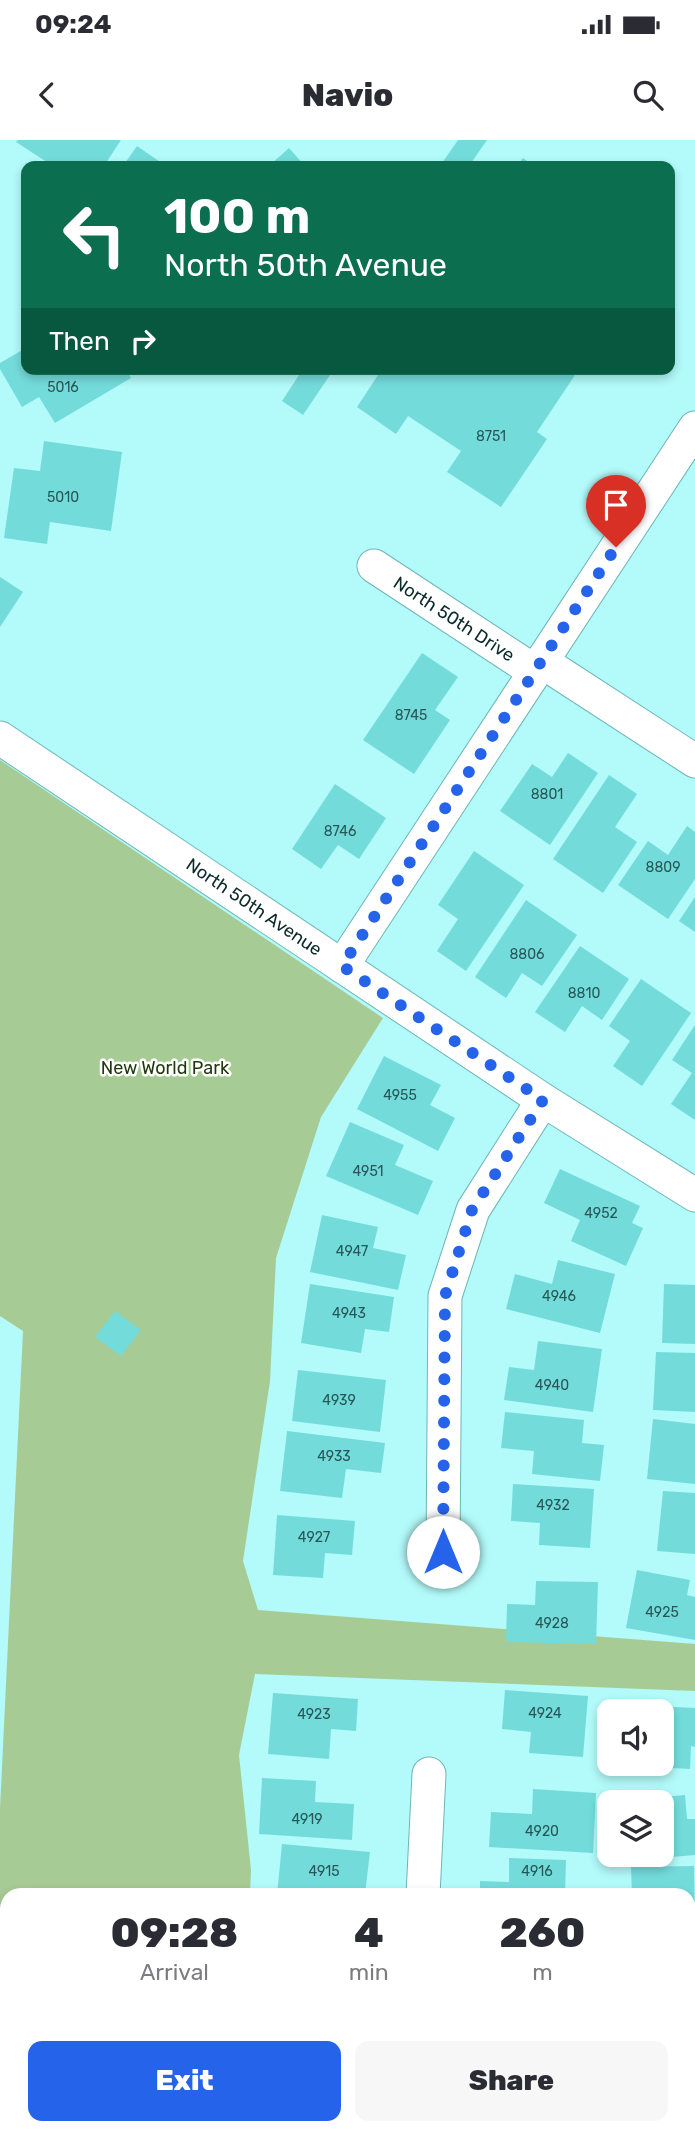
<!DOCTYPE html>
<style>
:root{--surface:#fff;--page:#f7f7f7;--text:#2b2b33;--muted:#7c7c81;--accent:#2563eb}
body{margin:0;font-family:Rubik,sans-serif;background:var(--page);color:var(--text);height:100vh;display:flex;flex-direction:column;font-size:26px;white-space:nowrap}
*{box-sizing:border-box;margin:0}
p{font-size:23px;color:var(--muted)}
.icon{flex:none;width:38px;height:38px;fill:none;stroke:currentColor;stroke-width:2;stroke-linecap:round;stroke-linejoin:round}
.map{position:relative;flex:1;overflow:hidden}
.panel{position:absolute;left:0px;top:1748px;width:696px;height:247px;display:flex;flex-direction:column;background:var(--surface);border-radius:21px 21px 0 0;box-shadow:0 4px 10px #0003}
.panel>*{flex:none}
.guide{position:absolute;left:21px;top:21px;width:654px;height:214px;border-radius:14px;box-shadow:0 4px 10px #0003;background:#0b6e4f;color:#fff;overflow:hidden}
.fabs{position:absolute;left:597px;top:1559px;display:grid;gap:14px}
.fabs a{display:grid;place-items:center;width:77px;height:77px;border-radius:14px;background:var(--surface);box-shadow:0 4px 10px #0003;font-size:35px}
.pin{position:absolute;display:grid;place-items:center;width:60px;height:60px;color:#fff;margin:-72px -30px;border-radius:50% 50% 50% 0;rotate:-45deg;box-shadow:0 0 7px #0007}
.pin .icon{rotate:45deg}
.me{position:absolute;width:77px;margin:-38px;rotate:0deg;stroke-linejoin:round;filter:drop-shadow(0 0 5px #0008)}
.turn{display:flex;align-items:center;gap:24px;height:147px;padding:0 28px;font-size:32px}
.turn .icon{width:91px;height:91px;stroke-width:2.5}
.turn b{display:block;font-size:49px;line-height:60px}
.then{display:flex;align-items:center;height:66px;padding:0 28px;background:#0003;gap:14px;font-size:26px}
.eta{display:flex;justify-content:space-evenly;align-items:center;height:119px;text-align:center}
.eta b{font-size:42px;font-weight:800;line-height:49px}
.primary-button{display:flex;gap:14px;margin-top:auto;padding:14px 28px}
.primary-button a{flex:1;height:80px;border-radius:14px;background:var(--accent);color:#fff;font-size:28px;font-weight:800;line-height:80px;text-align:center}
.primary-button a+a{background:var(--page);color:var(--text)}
.status{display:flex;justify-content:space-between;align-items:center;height:49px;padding:0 35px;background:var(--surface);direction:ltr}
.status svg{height:19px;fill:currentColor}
header{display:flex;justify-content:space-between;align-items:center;height:91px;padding:0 28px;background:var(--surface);font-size:32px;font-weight:800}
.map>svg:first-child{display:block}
.green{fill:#a7cb95}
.building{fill:#74dbdb}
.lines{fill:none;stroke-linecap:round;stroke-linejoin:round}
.street-casing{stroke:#6fb5b5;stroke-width:35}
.street{stroke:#fff;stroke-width:33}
.route{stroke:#2563eb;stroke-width:12;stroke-dasharray:0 21.6}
.labels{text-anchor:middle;stroke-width:5;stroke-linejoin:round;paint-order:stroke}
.number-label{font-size:14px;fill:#275757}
.street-label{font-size:18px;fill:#0d2b2b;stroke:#fff}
.park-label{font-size:18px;fill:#1e380c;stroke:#fff}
</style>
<div class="status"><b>09:24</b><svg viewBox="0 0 49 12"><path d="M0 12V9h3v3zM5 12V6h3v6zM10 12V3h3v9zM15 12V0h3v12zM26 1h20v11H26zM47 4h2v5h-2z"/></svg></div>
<header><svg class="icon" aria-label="back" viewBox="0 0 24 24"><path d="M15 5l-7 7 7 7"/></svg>Navio<svg class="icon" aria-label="search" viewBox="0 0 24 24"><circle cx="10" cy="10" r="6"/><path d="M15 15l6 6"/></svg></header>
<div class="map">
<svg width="695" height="1994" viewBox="0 0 695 1994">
<rect width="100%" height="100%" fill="#b3fafa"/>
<g class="green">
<path d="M 0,620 L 383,878 L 321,977 L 276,1118 L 270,1241 L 243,1421 L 258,1470 L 695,1504 L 695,1551 L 255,1534 L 239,1615 L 251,1730 L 250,1755 L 7,1755 L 7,1856 L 0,1851 L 0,1669 L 23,1191 L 0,1176 Z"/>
<path d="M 33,1988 L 227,1988 L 223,1994 L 29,1994 Z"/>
</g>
<g class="building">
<path d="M 18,0 L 121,0 L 104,26 L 53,26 L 16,2 Z"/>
<path d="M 458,0 L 487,0 L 469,26 L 440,26 Z"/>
<path d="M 137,6 L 166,26 L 123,26 Z"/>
<path d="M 289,8 L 305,26 L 269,26 Z"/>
<path d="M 523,18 L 534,26 L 517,26 Z"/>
<path d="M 26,208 L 26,229 L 126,229 L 131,238 L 55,283 L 39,257 L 22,267 L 0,229 L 0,223 Z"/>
<path d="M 303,229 L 334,229 L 303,275 L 282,261 Z"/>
<path d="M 382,229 L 579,229 L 537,292 L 547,299 L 501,367 L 447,332 L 461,311 L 408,276 L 396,294 L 357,267 Z"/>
<path d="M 44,301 L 122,312 L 111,391 L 50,382 L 47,404 L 4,398 L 14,328 L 40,331 Z"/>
<path d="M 0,437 L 23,452 L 0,487 Z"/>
<path d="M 422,513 L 458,537 L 435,570 L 450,580 L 414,634 L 363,600 Z"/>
<path d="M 568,613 L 598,633 L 550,705 L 500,671 L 532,624 L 552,637 Z"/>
<path d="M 609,635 L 637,654 L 615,687 L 637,702 L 603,753 L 553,719 Z"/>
<path d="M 335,644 L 386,678 L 359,719 L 338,705 L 321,729 L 292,709 Z"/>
<path d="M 687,686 L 695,692 L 695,739 L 668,779 L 618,745 L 648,701 L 668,715 Z"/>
<path d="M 474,711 L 524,745 L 466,831 L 437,811 L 458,779 L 438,765 Z"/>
<path d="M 695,757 L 695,792 L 679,781 Z"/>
<path d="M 526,760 L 577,795 L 542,846 L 522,833 L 506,858 L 475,837 Z"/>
<path d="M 580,806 L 629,839 L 602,880 L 582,866 L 565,892 L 535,872 Z"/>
<path d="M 641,839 L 691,873 L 642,946 L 613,926 L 630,901 L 609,886 Z"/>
<path d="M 695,885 L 695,980 L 671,964 L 692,933 L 672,920 Z"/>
<path d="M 384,916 L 441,945 L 430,965 L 455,978 L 438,1011 L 357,969 Z"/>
<path d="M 350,982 L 404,1005 L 395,1025 L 433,1041 L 418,1075 L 326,1036 Z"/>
<path d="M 560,1029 L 640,1066 L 632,1083 L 643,1088 L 626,1126 L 571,1101 L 580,1080 L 544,1063 Z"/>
<path d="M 322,1075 L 378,1087 L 373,1108 L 406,1115 L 398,1150 L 310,1132 Z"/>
<path d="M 558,1120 L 615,1134 L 600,1193 L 506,1169 L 515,1134 L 552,1144 Z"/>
<path d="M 310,1144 L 394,1157 L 389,1192 L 365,1189 L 361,1213 L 301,1203 Z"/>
<path d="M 664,1144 L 695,1145 L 695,1204 L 662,1203 Z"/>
<path d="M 115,1171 L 141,1190 L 121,1216 L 95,1197 Z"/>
<path d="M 538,1201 L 602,1209 L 593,1272 L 504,1260 L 509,1227 L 534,1230 Z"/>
<path d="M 656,1212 L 695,1213 L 695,1272 L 653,1270 Z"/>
<path d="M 298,1230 L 386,1240 L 380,1292 L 292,1281 Z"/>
<path d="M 505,1272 L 584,1280 L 582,1303 L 604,1305 L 600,1341 L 532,1334 L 534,1311 L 501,1308 Z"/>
<path d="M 653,1279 L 695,1284 L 695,1344 L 647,1339 Z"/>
<path d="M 287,1291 L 385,1303 L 381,1333 L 346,1329 L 342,1358 L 280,1351 Z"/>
<path d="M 513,1344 L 594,1349 L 590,1408 L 539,1405 L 540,1383 L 511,1381 Z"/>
<path d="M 663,1351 L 695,1353 L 695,1414 L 657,1411 Z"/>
<path d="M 277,1375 L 355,1381 L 352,1415 L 325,1413 L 323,1438 L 273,1435 Z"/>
<path d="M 637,1430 L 690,1440 L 687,1455 L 695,1457 L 695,1500 L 626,1488 Z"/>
<path d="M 536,1441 L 598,1442 L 596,1504 L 506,1502 L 507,1464 L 535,1465 Z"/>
<path d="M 505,1550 L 588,1556 L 583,1617 L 529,1613 L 531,1592 L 502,1589 Z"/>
<path d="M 273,1553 L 358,1559 L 356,1591 L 331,1589 L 329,1619 L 268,1614 Z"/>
<path d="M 633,1565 L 695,1568 L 695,1607 L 691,1606 L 690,1629 L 636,1626 L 636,1624 L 662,1624 L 662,1572 L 632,1572 Z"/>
<path d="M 262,1638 L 316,1641 L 315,1662 L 354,1664 L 352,1700 L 259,1694 Z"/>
<path d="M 533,1649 L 596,1653 L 593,1713 L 489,1707 L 491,1672 L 532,1674 Z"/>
<path d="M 685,1655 L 687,1679 L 695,1679 L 695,1715 L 648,1719 L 647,1715 L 662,1715 L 662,1662 L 642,1662 L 642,1659 Z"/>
<path d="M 282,1704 L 370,1712 L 365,1754 L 327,1751 L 326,1755 L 277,1755 Z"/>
<path d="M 509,1718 L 566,1720 L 565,1755 L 480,1755 L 480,1741 L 509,1742 Z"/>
<path d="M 694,1726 L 695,1786 L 690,1786 L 690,1755 L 632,1755 L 631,1727 Z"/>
<path d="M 690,1795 L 695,1796 L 695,1835 L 690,1835 Z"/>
<rect x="690" y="1891" width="5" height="35"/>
<rect x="690" y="1933" width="5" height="36"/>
<path d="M 0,1950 L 7,1951 L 7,1988 L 17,1988 L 17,1994 L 0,1994 Z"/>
<rect x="628" y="1988" width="55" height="6"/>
</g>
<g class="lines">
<defs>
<g id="street">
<path d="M 374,426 L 534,531"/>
<path d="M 541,521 L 695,621"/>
<path d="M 0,598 L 543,960 L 695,1055"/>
<path d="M 342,826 L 695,288"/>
<path d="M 443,1412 L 445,1156 L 473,1070 L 543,960"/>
<path d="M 423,1755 L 429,1634"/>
<path d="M 411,1994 L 412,1988"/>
</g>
</defs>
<use href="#street" class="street-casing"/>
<use href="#street" class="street"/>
</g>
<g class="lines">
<path class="route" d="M 443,1412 L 445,1156 L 472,1070 L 543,960 L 342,826 L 616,407"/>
</g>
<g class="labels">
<g class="number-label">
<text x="63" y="252">5016</text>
<text x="491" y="301">8751</text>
<text x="63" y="362">5010</text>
<text x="411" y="580">8745</text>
<text x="547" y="659">8801</text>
<text x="340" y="696">8746</text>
<text x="663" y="732">8809</text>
<text x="527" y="819">8806</text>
<text x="584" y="858">8810</text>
<text x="400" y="960">4955</text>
<text x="368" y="1036">4951</text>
<text x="601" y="1078">4952</text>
<text x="352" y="1116">4947</text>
<text x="559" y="1161">4946</text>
<text x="349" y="1178">4943</text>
<text x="552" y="1250">4940</text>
<text x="339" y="1265">4939</text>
<text x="334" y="1321">4933</text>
<text x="553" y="1370">4932</text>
<text x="314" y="1402">4927</text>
<text x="662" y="1477">4925</text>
<text x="552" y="1488">4928</text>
<text x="545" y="1578">4924</text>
<text x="314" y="1579">4923</text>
<text x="307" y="1684">4919</text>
<text x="542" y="1696">4920</text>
<text x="324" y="1736">4915</text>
<text x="537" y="1736">4916</text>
</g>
<g class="street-label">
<text transform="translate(454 479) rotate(33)" y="6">North 50th Drive</text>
<text transform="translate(254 767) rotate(34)" y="6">North 50th Avenue</text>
</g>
<g class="park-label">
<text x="165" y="934">New World Park</text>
</g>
</g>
</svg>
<div class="fabs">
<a><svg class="icon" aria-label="sound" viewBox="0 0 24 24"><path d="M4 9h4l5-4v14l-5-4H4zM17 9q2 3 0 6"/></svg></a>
<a><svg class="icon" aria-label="layers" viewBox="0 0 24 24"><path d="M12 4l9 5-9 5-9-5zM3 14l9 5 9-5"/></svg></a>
</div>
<div class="pin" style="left:616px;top:407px;background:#d93025"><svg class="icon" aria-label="arrive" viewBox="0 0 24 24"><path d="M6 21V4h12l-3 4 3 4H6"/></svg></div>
<svg class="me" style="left:443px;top:1412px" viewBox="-20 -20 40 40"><circle r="19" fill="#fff"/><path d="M0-13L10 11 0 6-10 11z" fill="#2563eb"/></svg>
<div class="guide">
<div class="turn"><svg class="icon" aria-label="left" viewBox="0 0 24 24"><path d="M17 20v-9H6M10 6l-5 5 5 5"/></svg><div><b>100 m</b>North 50th Avenue</div></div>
<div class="then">Then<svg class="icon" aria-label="right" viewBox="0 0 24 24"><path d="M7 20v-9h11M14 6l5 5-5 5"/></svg></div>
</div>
<section class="panel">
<div class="eta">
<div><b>09:28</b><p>Arrival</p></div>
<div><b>4</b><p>min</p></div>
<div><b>260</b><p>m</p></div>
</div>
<div class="primary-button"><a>Exit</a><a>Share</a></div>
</section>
</div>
